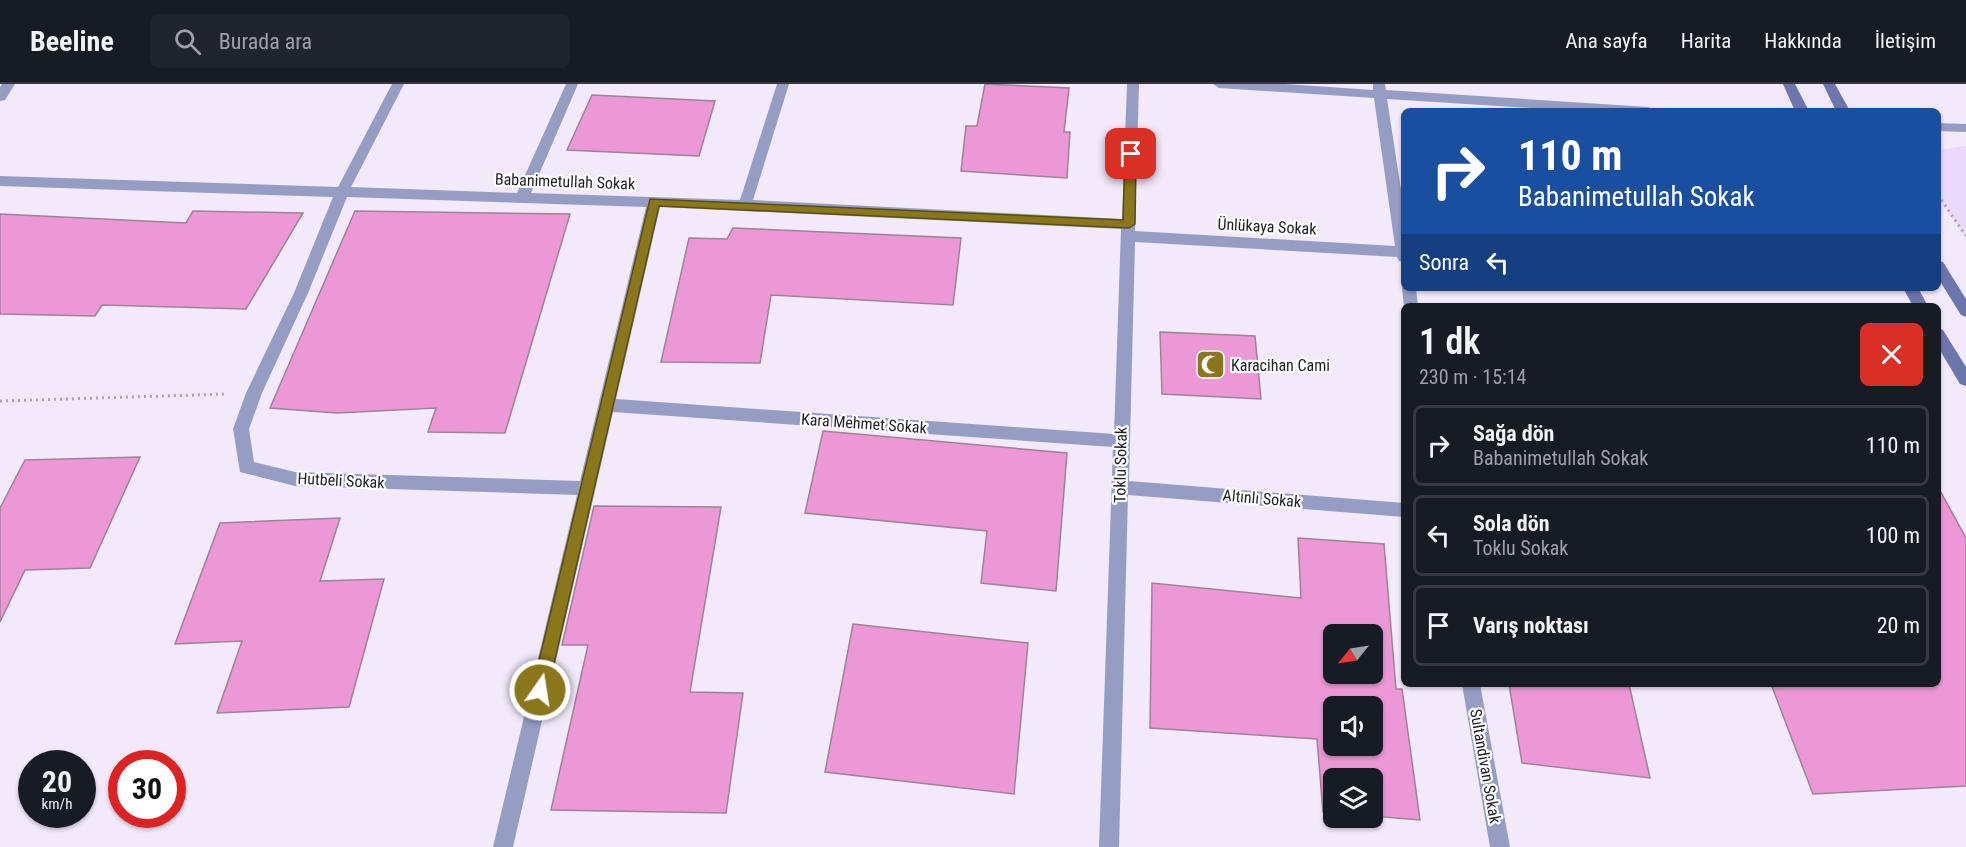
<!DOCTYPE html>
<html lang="tr">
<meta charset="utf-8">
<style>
:root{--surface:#171b24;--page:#20242c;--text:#f1f3f6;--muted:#9ea1a6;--line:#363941}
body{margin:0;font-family:"Roboto Condensed",sans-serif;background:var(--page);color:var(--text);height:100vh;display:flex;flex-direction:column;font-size:22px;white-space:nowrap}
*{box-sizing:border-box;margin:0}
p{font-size:20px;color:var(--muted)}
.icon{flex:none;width:33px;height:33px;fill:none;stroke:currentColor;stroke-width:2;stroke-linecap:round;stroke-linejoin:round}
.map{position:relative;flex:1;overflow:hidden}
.drawer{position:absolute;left:1401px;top:219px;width:540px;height:384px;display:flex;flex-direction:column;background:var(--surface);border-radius:9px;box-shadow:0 2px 4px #0004}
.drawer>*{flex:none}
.guide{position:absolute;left:1401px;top:24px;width:540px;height:183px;border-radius:9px;box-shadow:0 2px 4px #0004;background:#1a4fa0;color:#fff;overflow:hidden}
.needle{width:39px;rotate:240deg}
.tools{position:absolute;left:1323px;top:540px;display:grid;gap:12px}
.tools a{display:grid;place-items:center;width:60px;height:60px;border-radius:9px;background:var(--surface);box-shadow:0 2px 4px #0004;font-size:30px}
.speed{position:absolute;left:18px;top:666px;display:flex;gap:12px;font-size:30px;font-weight:700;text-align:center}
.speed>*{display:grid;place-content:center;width:78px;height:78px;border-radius:50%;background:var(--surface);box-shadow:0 2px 4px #0004;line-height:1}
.speed small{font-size:15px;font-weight:400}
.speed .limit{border:9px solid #d22;background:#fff;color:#111}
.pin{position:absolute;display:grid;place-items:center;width:51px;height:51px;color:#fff;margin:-26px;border-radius:12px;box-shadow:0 3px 9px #0006}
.me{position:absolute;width:66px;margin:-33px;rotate:13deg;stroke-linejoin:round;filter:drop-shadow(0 0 4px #0008)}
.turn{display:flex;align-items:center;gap:21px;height:126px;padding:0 18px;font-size:27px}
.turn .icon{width:78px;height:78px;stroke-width:2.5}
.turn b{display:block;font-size:42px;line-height:51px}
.then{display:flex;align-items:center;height:57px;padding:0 18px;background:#0003;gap:12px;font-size:22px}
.round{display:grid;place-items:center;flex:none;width:63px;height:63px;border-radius:9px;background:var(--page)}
.overview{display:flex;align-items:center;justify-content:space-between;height:102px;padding:0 18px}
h1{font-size:36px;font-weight:600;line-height:45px}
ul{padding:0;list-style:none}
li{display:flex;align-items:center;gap:18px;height:81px;margin:0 12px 9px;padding:0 6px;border:3px solid var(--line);border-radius:9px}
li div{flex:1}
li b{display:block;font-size:22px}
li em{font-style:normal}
header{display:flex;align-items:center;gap:36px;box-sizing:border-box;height:84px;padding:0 30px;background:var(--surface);border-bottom:2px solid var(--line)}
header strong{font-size:28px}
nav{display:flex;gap:33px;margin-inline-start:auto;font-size:21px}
.search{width:420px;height:54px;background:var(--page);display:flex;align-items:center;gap:15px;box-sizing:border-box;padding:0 21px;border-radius:9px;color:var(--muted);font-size:22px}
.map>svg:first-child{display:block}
.built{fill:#ebd9fd}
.building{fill:#ec98d6;stroke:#9e8396;stroke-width:1.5;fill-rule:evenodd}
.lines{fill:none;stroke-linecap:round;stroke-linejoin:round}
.path{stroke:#aba4b3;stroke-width:3;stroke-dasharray:2 4;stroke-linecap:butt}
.minor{fill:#969dc4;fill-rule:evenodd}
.secondary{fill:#6d75ad;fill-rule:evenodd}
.route{fill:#8b771b;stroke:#5a4d12;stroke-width:1.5}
.labels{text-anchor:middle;stroke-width:4.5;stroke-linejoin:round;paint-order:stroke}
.street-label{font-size:16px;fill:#211c26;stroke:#fff}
.poi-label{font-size:16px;fill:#211c26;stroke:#fff;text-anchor:start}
</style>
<header>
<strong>Beeline</strong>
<div class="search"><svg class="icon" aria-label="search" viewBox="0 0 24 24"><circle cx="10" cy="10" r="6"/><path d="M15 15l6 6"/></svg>Burada ara</div>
<nav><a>Ana sayfa</a><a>Harita</a><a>Hakkında</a><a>İletişim</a></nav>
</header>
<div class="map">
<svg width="1966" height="763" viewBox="0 0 1966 763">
<rect width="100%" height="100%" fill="#f2e9fb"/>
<path class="built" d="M 1966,62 L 1966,154 L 1938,113 L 1938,66 Z"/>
<g class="building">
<path d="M 985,0 L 1069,4 L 1064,48 L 1070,48 L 1067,94 L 961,87 L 966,42 L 977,42 Z"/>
<path d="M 592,11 L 715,17 L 699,72 L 567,66 Z"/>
<path d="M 193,127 L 303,129 L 246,225 L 102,221 L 95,232 L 0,230 L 0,130 L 186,139 Z"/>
<path d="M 355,127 L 570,130 L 505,349 L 428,348 L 436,324 L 337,329 L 270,324 Z"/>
<path d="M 733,144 L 961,154 L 953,221 L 771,211 L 760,279 L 661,278 L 689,154 L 727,155 Z"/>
<path d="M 1160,248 L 1255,252 L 1261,315 L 1162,310 Z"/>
<path d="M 823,347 L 1067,369 L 1056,507 L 981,499 L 987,447 L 805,429 Z"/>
<path d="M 140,373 L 90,484 L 25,486 L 0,538 L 0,424 L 25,376 Z"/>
<path d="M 1938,403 L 1966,454 L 1966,702 L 1813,710 L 1771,600 L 1938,600 Z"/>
<path d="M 594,422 L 721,423 L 690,608 L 743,609 L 726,729 L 551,726 L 588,561 L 562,561 Z"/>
<path d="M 340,434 L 320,497 L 384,495 L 349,623 L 217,629 L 242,557 L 175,560 L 220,439 Z"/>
<path d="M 1298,454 L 1384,460 L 1396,605 L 1402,605 L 1420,736 L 1372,732 L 1372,694 L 1334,694 L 1334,728 L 1323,728 L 1317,655 L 1150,644 L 1152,499 L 1301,514 ZM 1334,550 L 1372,550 L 1372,590 L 1334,590 ZM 1334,622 L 1372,622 L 1372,662 L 1334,662 Z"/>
<path d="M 853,540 L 1028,559 L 1014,710 L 825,688 Z"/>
<path d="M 1509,600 L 1629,600 L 1650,694 L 1522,679 Z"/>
</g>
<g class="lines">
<g class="path">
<path d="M 1938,111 L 1966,152"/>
<path d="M 0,317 L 227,310"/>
</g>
<g class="minor">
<path d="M 2,0 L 15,0 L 5,16 L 0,17 L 0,3 Z"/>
<path d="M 392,0 L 404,0 L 351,103 L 517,109 L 566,0 L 578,0 L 531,109 L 740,116 L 777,0 L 789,0 L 753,116 L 1122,135 L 1127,0 L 1139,0 L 1135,147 L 1395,162 L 1374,14 L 1219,4 L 1213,0 L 1285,0 L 1373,6 L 1373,0 L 1385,0 L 1386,6 L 1648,23 L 1655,27 L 1580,27 L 1387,15 L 1404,125 L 1404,178 L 1399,177 L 1397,173 L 1135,158 L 1129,397 L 1404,419 L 1404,433 L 1128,411 L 1119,763 L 1099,763 L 1113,363 L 613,328 L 513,763 L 493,763 L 577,411 L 295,402 L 240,388 L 233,345 L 246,309 L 294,209 L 333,113 L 0,102 L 0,92 L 338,103 ZM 347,113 L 646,123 L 580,397 L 295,388 L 254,378 L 249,345 L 262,309 L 308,209 ZM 660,123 L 1121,145 L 1114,350 L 616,315 Z"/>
<path d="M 1938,39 L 1966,40 L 1966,48 L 1938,47 Z"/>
<path d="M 1404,200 L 1404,204 L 1416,204 L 1418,222 L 1404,223 L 1402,204 Z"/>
<path d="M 1462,600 L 1480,600 L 1510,763 L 1490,763 Z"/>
</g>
<g class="secondary">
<path d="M 1783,0 L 1795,0 L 1809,27 L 1795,27 Z"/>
<path d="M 1823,0 L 1835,0 L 1850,27 L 1836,27 Z"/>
<path d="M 1938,177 L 1943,178 L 1966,215 L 1966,233 L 1961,231 L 1938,194 Z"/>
<path d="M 1903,204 L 1918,204 L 1928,222 L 1913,222 Z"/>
<path d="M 1938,244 L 1943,246 L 1966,283 L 1966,302 L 1960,300 L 1938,263 Z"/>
</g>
</g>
<path class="route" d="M 1131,66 L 1136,70 L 1135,140 L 1129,144 L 659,122 L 548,606 L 546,611 L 540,613 L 535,611 L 532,606 L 650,115 L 1123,136 L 1125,70 Z"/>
<defs>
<symbol id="mosque-square" viewBox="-11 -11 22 22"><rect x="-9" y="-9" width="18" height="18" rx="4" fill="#8b771b" stroke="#fff"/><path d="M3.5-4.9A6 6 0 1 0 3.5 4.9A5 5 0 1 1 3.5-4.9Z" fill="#fff"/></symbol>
</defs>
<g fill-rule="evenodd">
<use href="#mosque-square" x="1194" y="264" width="33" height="33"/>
</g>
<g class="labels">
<g class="street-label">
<text transform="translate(565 97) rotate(2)" y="6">Babanimetullah Sokak</text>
<text transform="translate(1267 142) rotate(3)" y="6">Ünlükaya Sokak</text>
<text transform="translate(864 339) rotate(4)" y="6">Kara Mehmet Sokak</text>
<text transform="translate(1120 381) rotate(-89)" y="6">Toklu Sokak</text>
<text transform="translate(341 396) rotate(3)" y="6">Hutbeli Sokak</text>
<text transform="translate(1262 414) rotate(5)" y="6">Altınlı Sokak</text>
<text transform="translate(1486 682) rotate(80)" y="6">Sultandivan Sokak</text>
</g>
<g class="poi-label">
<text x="1231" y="287">Karacihan Cami</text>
</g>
</g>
</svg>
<div class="tools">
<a><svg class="needle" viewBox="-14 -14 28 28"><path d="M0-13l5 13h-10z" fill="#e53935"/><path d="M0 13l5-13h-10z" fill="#9ea1a6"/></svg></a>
<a><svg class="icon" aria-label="sound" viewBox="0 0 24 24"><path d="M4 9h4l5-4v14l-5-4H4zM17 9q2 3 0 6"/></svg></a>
<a><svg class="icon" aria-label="layers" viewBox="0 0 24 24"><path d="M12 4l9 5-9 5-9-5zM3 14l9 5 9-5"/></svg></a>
</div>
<div class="speed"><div>20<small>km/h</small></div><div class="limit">30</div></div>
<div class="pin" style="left:1131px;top:70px;background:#d93025"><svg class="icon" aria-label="arrive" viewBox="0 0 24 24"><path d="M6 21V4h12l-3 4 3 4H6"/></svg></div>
<svg class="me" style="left:540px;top:606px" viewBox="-20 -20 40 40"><circle r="17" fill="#8b771b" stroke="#fff" stroke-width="3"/><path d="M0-11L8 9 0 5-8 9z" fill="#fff"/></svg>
<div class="guide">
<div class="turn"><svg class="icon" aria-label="right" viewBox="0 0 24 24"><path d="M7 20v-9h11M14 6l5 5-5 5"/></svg><div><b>110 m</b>Babanimetullah Sokak</div></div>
<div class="then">Sonra<svg class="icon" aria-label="left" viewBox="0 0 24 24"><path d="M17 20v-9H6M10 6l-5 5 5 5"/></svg></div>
</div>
<section class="drawer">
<div class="overview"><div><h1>1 dk</h1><p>230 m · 15:14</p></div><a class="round" style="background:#d93025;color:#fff"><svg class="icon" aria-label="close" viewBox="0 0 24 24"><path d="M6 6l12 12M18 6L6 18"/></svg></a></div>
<ul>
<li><svg class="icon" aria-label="right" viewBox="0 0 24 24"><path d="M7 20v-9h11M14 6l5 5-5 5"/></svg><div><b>Sağa dön</b><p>Babanimetullah Sokak</p></div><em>110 m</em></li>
<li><svg class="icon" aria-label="left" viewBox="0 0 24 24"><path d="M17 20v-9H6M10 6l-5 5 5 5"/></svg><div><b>Sola dön</b><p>Toklu Sokak</p></div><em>100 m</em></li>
<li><svg class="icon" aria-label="arrive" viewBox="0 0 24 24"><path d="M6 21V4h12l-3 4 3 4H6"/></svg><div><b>Varış noktası</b></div><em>20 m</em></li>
</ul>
</section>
</div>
